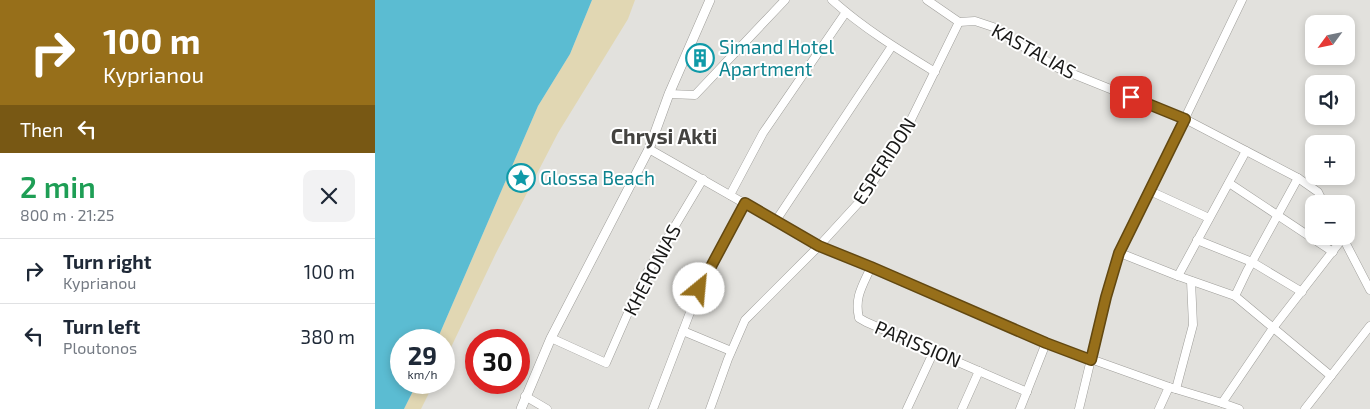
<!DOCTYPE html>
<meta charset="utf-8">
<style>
:root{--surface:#fff;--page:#f2f2f3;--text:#1f2937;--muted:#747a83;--line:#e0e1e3}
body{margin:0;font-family:"Exo 2",sans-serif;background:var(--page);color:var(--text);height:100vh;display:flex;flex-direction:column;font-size:19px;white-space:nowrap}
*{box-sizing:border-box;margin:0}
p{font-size:16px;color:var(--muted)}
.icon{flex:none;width:28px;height:28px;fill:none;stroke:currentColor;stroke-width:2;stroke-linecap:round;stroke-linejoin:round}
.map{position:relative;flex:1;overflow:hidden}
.sheet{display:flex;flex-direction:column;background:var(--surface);width:375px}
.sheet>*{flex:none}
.guide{background:#976f1a;color:#fff;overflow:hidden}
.needle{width:32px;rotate:237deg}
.buttons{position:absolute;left:930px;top:15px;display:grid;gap:10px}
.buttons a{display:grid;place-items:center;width:50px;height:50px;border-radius:10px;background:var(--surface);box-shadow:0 2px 8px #0003;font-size:25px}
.speed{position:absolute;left:15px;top:329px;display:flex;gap:10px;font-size:25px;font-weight:700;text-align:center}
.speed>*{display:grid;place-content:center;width:65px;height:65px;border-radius:50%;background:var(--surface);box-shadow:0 2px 8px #0003;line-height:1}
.speed small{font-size:12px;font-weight:400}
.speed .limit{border:8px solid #d22;background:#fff;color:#111}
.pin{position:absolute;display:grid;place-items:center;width:42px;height:42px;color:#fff;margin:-21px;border-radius:10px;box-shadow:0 2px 8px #0006}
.me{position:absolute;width:55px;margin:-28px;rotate:28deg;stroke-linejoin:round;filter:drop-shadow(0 0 4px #0008)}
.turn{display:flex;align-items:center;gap:18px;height:105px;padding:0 20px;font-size:22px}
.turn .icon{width:65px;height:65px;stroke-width:2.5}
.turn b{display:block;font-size:35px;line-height:42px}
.then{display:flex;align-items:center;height:48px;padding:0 20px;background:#0003;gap:10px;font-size:19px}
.round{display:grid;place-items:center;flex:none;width:52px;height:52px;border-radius:10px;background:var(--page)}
.overview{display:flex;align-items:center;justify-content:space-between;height:85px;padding:0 20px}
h1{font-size:30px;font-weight:600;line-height:38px;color:#1e9e55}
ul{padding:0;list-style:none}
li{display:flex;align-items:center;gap:15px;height:65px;padding:0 20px;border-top:1px solid var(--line)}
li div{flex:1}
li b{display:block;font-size:19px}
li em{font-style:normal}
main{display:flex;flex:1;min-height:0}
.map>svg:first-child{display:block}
.sand{fill:#e1d7b3}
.water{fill:#5bbcd2}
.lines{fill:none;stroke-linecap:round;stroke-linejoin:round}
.minor-casing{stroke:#9f9e9a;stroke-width:9}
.tertiary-casing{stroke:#9f9e9a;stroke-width:10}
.minor{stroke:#fff;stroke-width:8}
.tertiary{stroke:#fff;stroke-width:9}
.route-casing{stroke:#624811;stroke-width:12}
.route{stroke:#976f1a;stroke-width:9}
.labels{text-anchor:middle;stroke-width:4;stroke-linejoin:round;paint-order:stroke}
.culture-label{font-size:19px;fill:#0d838f;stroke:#fff;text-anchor:start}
.street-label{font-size:19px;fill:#181817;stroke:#fff}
.quarter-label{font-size:21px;font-weight:bold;fill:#444340;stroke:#fff}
</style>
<main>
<section class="sheet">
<div class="guide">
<div class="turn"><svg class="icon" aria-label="right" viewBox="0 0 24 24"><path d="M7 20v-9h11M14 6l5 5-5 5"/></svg><div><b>100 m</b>Kyprianou</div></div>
<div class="then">Then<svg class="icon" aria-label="left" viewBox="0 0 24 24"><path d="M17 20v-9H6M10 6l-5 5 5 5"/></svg></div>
</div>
<div class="overview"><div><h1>2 min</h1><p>800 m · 21:25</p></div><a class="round"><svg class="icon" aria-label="close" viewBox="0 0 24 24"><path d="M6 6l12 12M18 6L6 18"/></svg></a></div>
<ul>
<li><svg class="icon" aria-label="right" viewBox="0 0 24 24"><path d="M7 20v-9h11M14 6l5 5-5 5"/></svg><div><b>Turn right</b><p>Kyprianou</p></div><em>100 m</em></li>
<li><svg class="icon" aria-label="left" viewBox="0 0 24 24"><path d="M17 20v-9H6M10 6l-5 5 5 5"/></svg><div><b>Turn left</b><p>Ploutonos</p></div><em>380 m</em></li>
</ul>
</section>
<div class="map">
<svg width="995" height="409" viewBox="0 0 995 409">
<rect width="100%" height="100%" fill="#e2e1dd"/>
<g class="sand">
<path d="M 217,0 L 260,0 L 253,19 L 183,133 L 121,253 L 69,362 L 69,340 L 62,340 L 163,106 L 195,54 Z"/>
<path d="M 42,383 L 59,383 L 46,409 L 29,409 Z"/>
</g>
<path class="water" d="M 0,0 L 217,0 L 195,54 L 163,106 L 62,340 L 26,340 L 26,382 L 42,383 L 29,409 L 0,409 Z"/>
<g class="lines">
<defs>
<g id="minor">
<path d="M 457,0 C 488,28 524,50 560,72"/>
<path d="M 552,0 L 584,22 L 600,21 L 618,27 L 642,43 L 683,68 L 810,119 L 923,178 L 943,192 L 949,204"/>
<path d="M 294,94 L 320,95 L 410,0"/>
<path d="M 274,149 L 444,246 L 496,267 L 671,343 L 794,387 L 847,403 L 864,409"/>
<path d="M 854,183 L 958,252"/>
<path d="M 775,191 L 834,218"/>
<path d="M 355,195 L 388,133 L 471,12"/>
<path d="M 400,222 L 517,46"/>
<path d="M 967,236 L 995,290"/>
<path d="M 822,240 L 877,262 L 927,292"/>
<path d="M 745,253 L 803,276 L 860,296 L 956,376"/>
<path d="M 496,267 C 488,285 479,297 484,318 L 491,322 L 652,392"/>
<path d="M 803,276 L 871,151"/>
<path d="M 860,296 L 872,271 L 923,178"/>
<path d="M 308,331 L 356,351"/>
<path d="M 176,338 L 231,363 L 267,281 L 328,179"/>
<path d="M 801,389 L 818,325 L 816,281"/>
<path d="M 150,396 L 172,409"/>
<path d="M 847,403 L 898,328 L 968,238"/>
<path d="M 278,409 L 324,289 L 370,203"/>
<path d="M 335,409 L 353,359 L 370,320 L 444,246 L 487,199 L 530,132 L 584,22"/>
<path d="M 532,409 L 559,351"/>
<path d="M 587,409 L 604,371"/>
<path d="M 645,409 L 671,343"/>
<path d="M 704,409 L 731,297 L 745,253 L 867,0"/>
<path d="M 784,409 L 794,387"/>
<path d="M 930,409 L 995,326"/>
</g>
<path id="tertiary" d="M 146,409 L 176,338 L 274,149 L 294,94 L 335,0"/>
</defs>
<use href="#minor" class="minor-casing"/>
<use href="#tertiary" class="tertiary-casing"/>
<use href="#minor" class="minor"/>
<use href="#tertiary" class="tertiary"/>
</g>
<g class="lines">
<defs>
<path id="route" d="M 324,289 L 370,203 L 444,246 L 496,267 L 671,343 L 716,360 L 731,297 L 744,253 L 810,119 L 756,97"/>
</defs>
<use href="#route" class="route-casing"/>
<use href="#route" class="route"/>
</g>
<defs>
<symbol id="building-ring" viewBox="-11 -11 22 22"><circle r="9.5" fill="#fff" stroke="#0f9aa8" stroke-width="1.5"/><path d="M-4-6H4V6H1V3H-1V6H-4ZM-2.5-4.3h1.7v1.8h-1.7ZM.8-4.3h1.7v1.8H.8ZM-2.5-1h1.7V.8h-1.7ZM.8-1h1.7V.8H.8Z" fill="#0f9aa8"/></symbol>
<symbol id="sight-ring" viewBox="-11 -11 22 22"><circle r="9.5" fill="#fff" stroke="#0f9aa8" stroke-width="1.5"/><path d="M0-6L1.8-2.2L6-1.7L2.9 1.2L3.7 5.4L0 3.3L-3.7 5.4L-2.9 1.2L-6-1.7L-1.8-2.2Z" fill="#0f9aa8"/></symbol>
</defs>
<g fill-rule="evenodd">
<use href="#building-ring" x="309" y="42" width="32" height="32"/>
<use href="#sight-ring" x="130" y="162" width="32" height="32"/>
</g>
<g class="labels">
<g class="culture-label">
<text x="344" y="54">Simand Hotel<tspan x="344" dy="22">Apartment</tspan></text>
<text x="165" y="185">Glossa Beach</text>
</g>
<g class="street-label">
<text transform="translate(659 51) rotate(29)" y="7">KASTALIAS</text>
<text transform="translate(509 161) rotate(-57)" y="7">ESPERIDON</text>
<text transform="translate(277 270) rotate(-62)" y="7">KHERONIAS</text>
<text transform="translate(543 344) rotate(23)" y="7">PARISSION</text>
</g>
<g class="quarter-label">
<text x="289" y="144">Chrysi Akti</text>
</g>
</g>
</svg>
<div class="buttons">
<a><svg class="needle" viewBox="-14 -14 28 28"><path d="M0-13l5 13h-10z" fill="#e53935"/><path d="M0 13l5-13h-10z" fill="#747a83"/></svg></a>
<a><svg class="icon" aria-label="sound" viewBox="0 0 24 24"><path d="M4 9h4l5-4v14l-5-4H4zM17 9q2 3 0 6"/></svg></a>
<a>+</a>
<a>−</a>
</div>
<div class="speed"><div>29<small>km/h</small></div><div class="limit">30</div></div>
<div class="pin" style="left:756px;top:97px;background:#d93025"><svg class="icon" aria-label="arrive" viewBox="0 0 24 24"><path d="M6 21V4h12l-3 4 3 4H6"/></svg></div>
<svg class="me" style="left:324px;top:289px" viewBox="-20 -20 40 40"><circle r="19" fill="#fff"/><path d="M0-13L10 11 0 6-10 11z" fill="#976f1a"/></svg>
</div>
</main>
